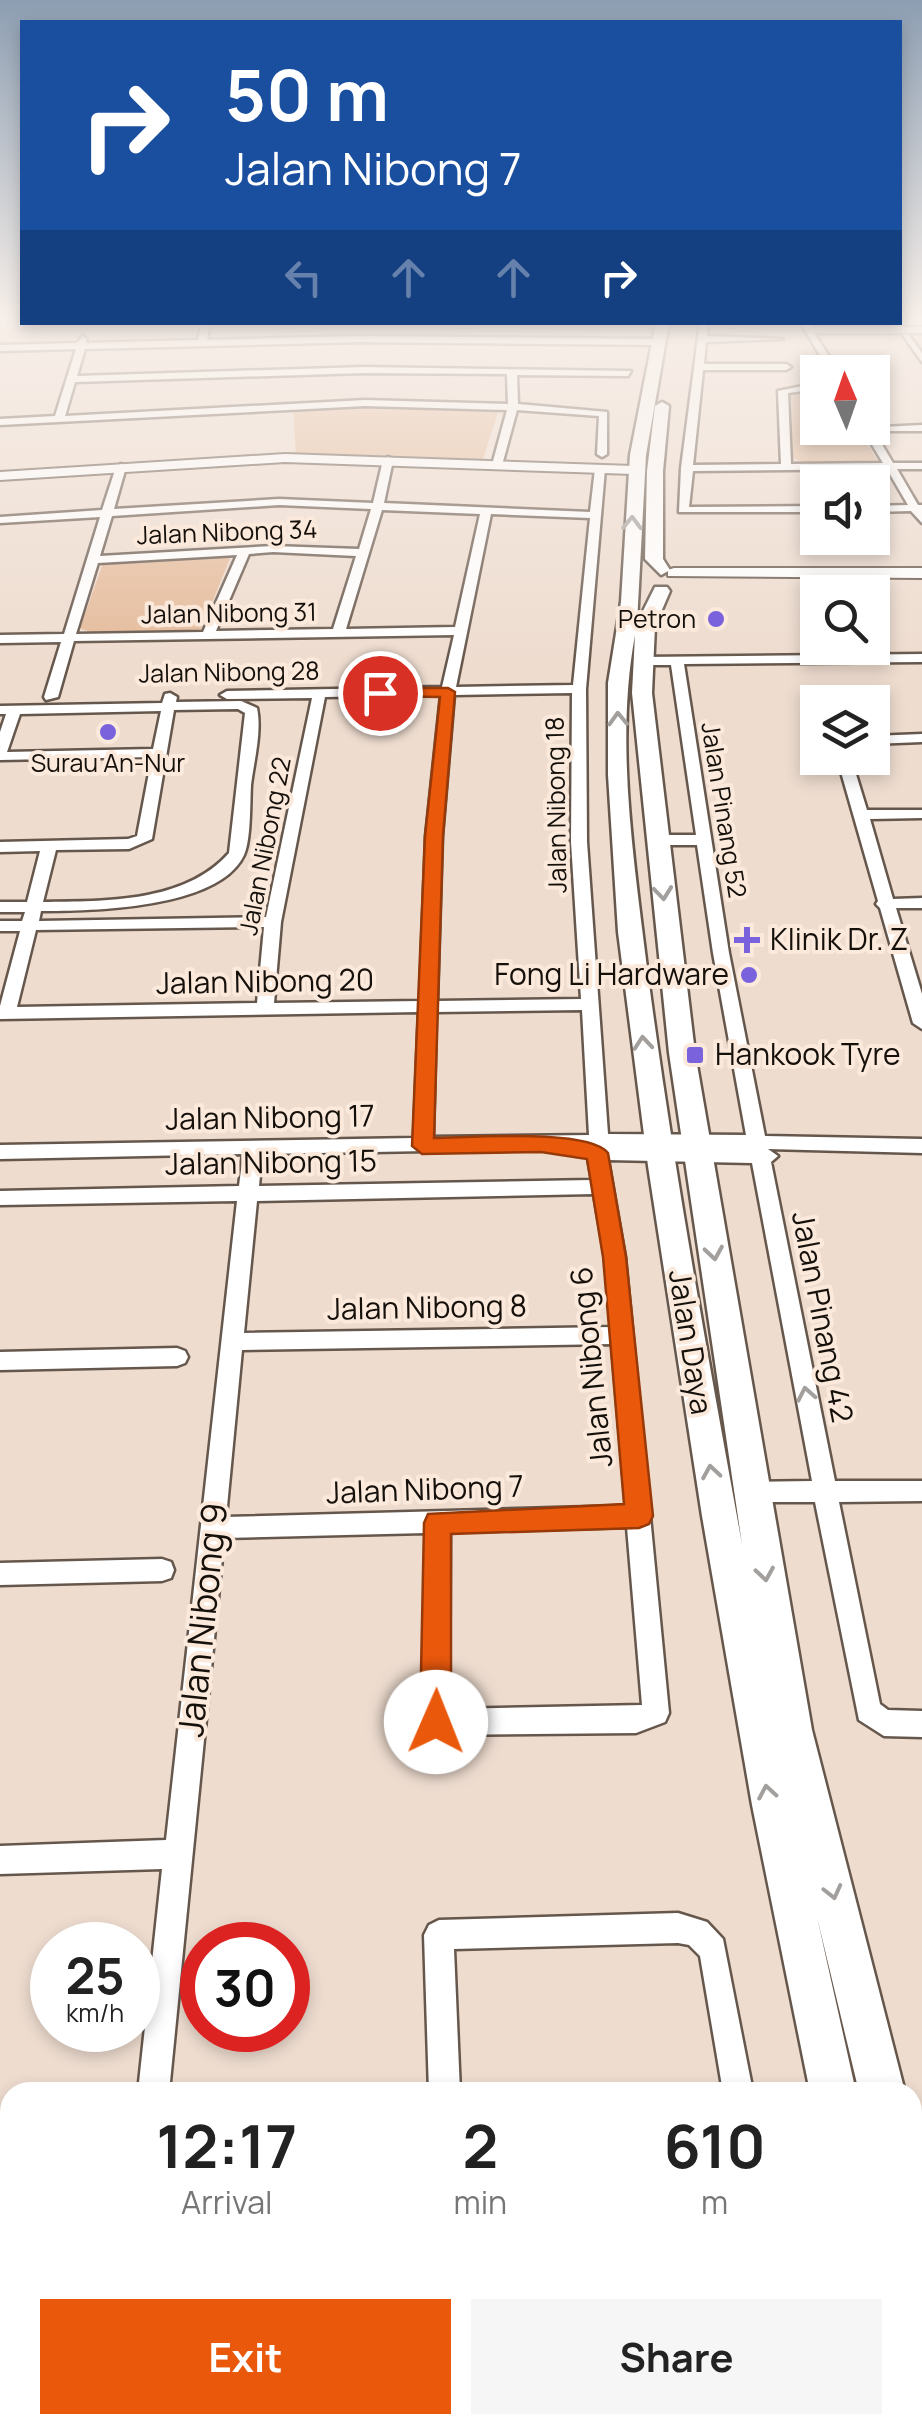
<!DOCTYPE html>
<style>
:root{--surface:#fff;--page:#f6f6f6;--text:#222;--muted:#767676;--accent:#ea580c}
body{margin:0;font-family:Manrope,sans-serif;background:var(--page);color:var(--text);height:100vh;display:flex;flex-direction:column;font-size:38px;white-space:nowrap}
*{box-sizing:border-box;margin:0}
p{font-size:32px;color:var(--muted)}
.icon{flex:none;width:55px;height:55px;fill:none;stroke:currentColor;stroke-width:2;stroke-linecap:round;stroke-linejoin:round}
.map{position:relative;flex:1;overflow:hidden}
.sheet{position:absolute;left:0px;top:2082px;width:922px;height:352px;display:flex;flex-direction:column;background:var(--surface);border-radius:30px 30px 0 0;box-shadow:0 5px 15px #0003}
.sheet>*{flex:none}
.hud{position:absolute;left:20px;top:20px;width:882px;height:305px;border-radius:0px;box-shadow:0 5px 15px #0003;background:#1a4fa0;color:#fff;overflow:hidden}
.needle{width:65px;rotate:358deg}
.buttons{position:absolute;left:800px;top:355px;display:grid;gap:20px}
.buttons a{display:grid;place-items:center;width:90px;height:90px;border-radius:0px;background:var(--surface);box-shadow:0 5px 15px #0003;font-size:50px}
.speed{position:absolute;left:30px;top:1922px;display:flex;gap:20px;font-size:50px;font-weight:700;text-align:center}
.speed>*{display:grid;place-content:center;width:130px;height:130px;border-radius:50%;background:var(--surface);box-shadow:0 5px 15px #0003;line-height:1}
.speed small{font-size:25px;font-weight:400}
.speed .limit{border:15px solid #d22;background:#fff;color:#111}
.pin{position:absolute;display:grid;place-items:center;width:85px;height:85px;color:#fff;margin:-42px;border:5px solid #fff;border-radius:50%;box-shadow:0 2px 10px #0007}
.me{position:absolute;width:110px;margin:-55px;rotate:1deg;stroke-linejoin:round;filter:drop-shadow(0 0 8px #0008)}
.turn{display:flex;align-items:center;gap:35px;height:210px;padding:0 40px;font-size:45px}
.turn .icon{width:130px;height:130px;stroke-width:2.5}
.turn b{display:block;font-size:70px;line-height:85px}
.lanes{display:flex;align-items:center;height:95px;padding:0 40px;background:#0003;justify-content:center;gap:50px;direction:ltr}
.lanes .off{opacity:.35}
.eta{display:flex;justify-content:space-evenly;align-items:center;height:170px;text-align:center}
.eta b{font-size:60px;font-weight:700;line-height:70px}
.action{display:flex;gap:20px;margin-top:auto;padding:20px 40px}
.action a{flex:1;height:115px;border-radius:0px;background:var(--accent);color:#fff;font-size:40px;font-weight:700;line-height:115px;text-align:center}
.action a+a{background:var(--page);color:var(--text)}
.map>svg:first-child{display:block}
.green{fill:#e5bb9b}
.lines{fill:none;stroke-linecap:round;stroke-linejoin:round}
.street-casing{stroke:#66574c;stroke-width:5}
.secondary-casing{stroke:#66574c;stroke-width:4}
.primary-casing{stroke:#66574c;stroke-width:5}
.street{fill:#fff;fill-rule:evenodd}
.secondary{fill:#fff;fill-rule:evenodd}
.primary{fill:#fff;fill-rule:evenodd}
.oneway{stroke:#a29f9d}
.route{fill:#ea580c;stroke:#983908;stroke-width:2.5}
.poi-dot{fill:#7a62dc;stroke:#fbe9dc;stroke-width:4}
.labels{text-anchor:middle;stroke-width:8;stroke-linejoin:round;paint-order:stroke}
.far-street-label{font-size:25px;fill:#16100b;stroke:#fbe9dc}
.far-poi-label{font-size:25px;fill:#16100b;stroke:#fbe9dc;text-anchor:end}
.poi-label{font-size:30px;fill:#16100b;stroke:#fbe9dc;text-anchor:start}
.street-label{font-size:30px;fill:#16100b;stroke:#fbe9dc}
.near-street-label{font-size:35px;fill:#16100b;stroke:#fbe9dc}
</style>
<div class="map">
<svg width="922" height="2434" viewBox="0 0 922 2434">
<rect width="100%" height="100%" fill="#eedccf"/>
<g class="green">
<path d="M 799,390 L 817,391 L 818,428 L 858,428 L 878,462 L 804,463 L 793,458 L 791,393 Z"/>
<path d="M 368,405 L 499,409 L 482,462 L 296,456 L 293,408 Z"/>
<path d="M 231,556 L 200,632 L 92,633 L 80,628 L 103,563 Z"/>
</g>
<g class="lines">
<defs>
<g id="street">
<path d="M 202,322 L 210,322 L 207,340 L 359,336 L 658,339 L 662,342 L 658,345 L 359,342 L 85,349 L 77,376 L 363,367 L 631,371 L 628,376 L 517,375 L 518,404 L 607,412 L 607,454 L 602,457 L 597,454 L 599,416 L 517,410 L 502,465 L 497,468 L 492,465 L 507,410 L 365,406 L 0,425 L 0,419 L 55,416 L 76,349 L 0,351 L 0,345 L 77,343 L 83,336 L 87,339 L 86,343 L 198,340 ZM 363,373 L 507,374 L 508,404 L 365,400 L 65,416 L 75,382 Z"/>
<path d="M 700,322 L 708,322 L 707,336 L 783,339 L 706,342 L 704,364 L 786,364 L 791,367 L 786,370 L 703,370 L 693,465 L 781,464 L 778,391 L 818,383 L 818,389 L 788,393 L 791,464 L 883,463 L 862,428 L 922,425 L 922,431 L 874,431 L 893,463 L 922,463 L 922,469 L 897,469 L 918,505 L 922,505 L 922,523 L 911,511 L 872,512 L 872,506 L 908,505 L 887,469 L 693,471 L 689,507 L 818,506 L 818,512 L 679,512 L 681,468 Z"/>
<path d="M 800,322 L 808,322 L 811,327 L 922,327 L 922,333 L 814,333 L 839,372 L 830,372 Z"/>
<path d="M 902,334 L 908,334 L 922,353 L 922,362 Z"/>
<path d="M 388,457 L 393,460 L 384,503 L 590,512 L 595,469 L 600,466 L 605,469 L 586,689 L 587,842 L 608,1134 L 746,1135 L 713,953 L 697,845 L 658,845 L 650,840 L 658,835 L 696,835 L 671,665 L 644,665 L 638,661 L 644,657 L 922,654 L 922,662 L 684,664 L 729,953 L 765,1136 L 922,1139 L 922,1153 L 768,1149 L 778,1156 L 771,1162 L 835,1481 L 922,1481 L 922,1501 L 839,1502 L 880,1704 L 888,1710 L 922,1711 L 922,1737 L 884,1736 L 859,1720 L 815,1502 L 752,1502 L 744,1499 L 740,1492 L 744,1485 L 752,1482 L 812,1481 L 752,1163 L 608,1160 L 625,1257 L 669,1713 L 665,1722 L 636,1733 L 436,1735 L 427,1731 L 423,1722 L 426,1533 L 224,1538 L 169,2092 L 138,2092 L 162,1869 L 0,1874 L 0,1846 L 166,1840 L 237,1201 L 0,1205 L 0,1191 L 239,1186 L 243,1154 L 0,1159 L 0,1145 L 414,1138 L 419,1012 L 0,1019 L 0,1006 L 20,931 L 0,931 L 0,921 L 22,921 L 25,912 L 0,912 L 0,902 L 27,902 L 40,851 L 0,852 L 0,842 L 128,839 L 137,836 L 152,757 L 0,760 L 0,732 L 6,714 L 0,714 L 0,706 L 162,703 L 165,694 L 170,693 L 177,697 L 176,702 L 241,701 L 257,708 C 262,731 254,761 251,785 C 250,803 251,840 244,855 C 219,909 91,911 41,911 L 39,921 L 266,917 L 312,698 L 227,699 L 220,695 L 227,691 L 442,687 L 454,635 L 74,641 L 58,697 L 46,700 L 44,697 L 61,642 L 0,643 L 0,635 L 64,634 L 100,517 L 0,523 L 0,517 L 102,510 L 116,467 L 121,464 L 126,467 L 114,509 L 279,499 L 373,503 L 383,460 ZM 279,505 L 371,509 L 359,549 L 273,546 L 100,556 L 112,516 ZM 382,510 L 480,514 L 455,627 L 346,629 ZM 491,514 L 590,518 L 573,685 L 456,687 ZM 273,552 L 356,556 L 333,629 L 216,631 L 249,554 ZM 237,555 L 203,632 L 76,634 L 98,563 ZM 572,693 L 571,842 L 581,999 L 437,1001 L 442,836 L 454,695 ZM 441,695 L 426,836 L 420,1001 L 274,1003 L 281,922 L 325,697 ZM 238,709 L 245,713 L 229,853 C 185,903 105,901 43,902 L 56,850 L 129,849 L 152,839 L 174,710 ZM 161,711 L 153,749 L 7,752 L 20,714 ZM 264,927 L 257,1003 L 17,1007 L 36,930 ZM 582,1010 L 589,1135 L 433,1137 L 436,1012 ZM 591,1148 L 587,1153 L 592,1180 L 259,1186 L 262,1154 ZM 594,1194 L 605,1257 L 611,1327 L 244,1333 L 257,1201 ZM 612,1344 L 626,1506 L 226,1517 L 242,1350 ZM 627,1527 L 642,1705 L 449,1709 L 450,1532 Z"/>
<path d="M 922,734 L 922,742 L 872,744 L 872,736 Z"/>
<path d="M 837,758 L 851,758 L 867,810 L 922,810 L 922,818 L 870,819 L 893,899 L 922,898 L 922,908 L 896,908 L 922,994 L 922,1029 L 913,1023 L 880,908 L 876,904 L 878,901 Z"/>
<path d="M 177,1348 L 185,1351 L 188,1357 L 185,1363 L 177,1366 L 0,1370 L 0,1352 Z"/>
<path d="M 162,1559 L 171,1562 L 174,1570 L 171,1578 L 162,1581 L 0,1585 L 0,1563 Z"/>
<path d="M 678,1913 L 707,1922 L 723,1939 L 753,2092 L 723,2092 L 700,1956 L 689,1945 L 678,1943 L 454,1949 L 460,2092 L 429,2092 L 424,1935 L 429,1925 L 439,1920 Z"/>
<path d="M 10,2224 L 10,2258 L 0,2259 L 0,2225 Z"/>
<path d="M 100,2425 L 136,2425 L 135,2434 L 99,2434 Z"/>
<path d="M 780,2425 L 816,2425 L 818,2434 L 782,2434 Z"/>
</g>
<g id="secondary">
<path d="M 285,454 L 633,466 L 640,470 L 633,474 L 285,462 L 0,480 L 0,472 Z"/>
<path d="M 674,568 L 922,568 L 922,578 L 668,576 L 668,570 Z"/>
</g>
<g id="primary">
<path d="M 656,322 L 669,322 L 646,455 L 637,623 L 655,587 L 667,587 L 670,591 L 655,626 L 652,693 L 695,1053 L 812,1730 L 905,2092 L 859,2092 L 817,1917 L 856,2092 L 810,2092 L 752,1805 L 702,1516 L 648,1166 L 618,932 L 608,775 L 608,683 L 621,602 L 630,455 ZM 635,635 L 632,693 L 669,1053 L 742,1544 C 707,1352 672,1160 647,968 C 634,860 615,743 635,635 Z"/>
<path d="M 662,402 L 669,406 L 663,471 L 663,559 L 670,570 L 661,575 L 645,559 L 647,471 L 655,406 Z"/>
<path d="M 912,2190 L 922,2194 L 922,2277 L 912,2273 Z"/>
<path d="M 912,2400 L 922,2404 L 922,2434 L 883,2434 L 881,2425 L 912,2425 Z"/>
</g>
</defs>
<use href="#street" class="street-casing"/>
<use href="#secondary" class="secondary-casing"/>
<use href="#primary" class="primary-casing"/>
<use href="#street" class="street"/>
<use href="#secondary" class="secondary"/>
<use href="#primary" class="primary"/>
</g>
<defs><path id="oneway-chevron" d="M-2-3.5L2.5 0L-2 3.5" fill="none" stroke-width="1.6" stroke-linecap="round" stroke-linejoin="round" transform="scale(2.5)"/></defs>
<g class="oneway">
<use href="#oneway-chevron" transform="translate(632 523) rotate(-89)"/>
<use href="#oneway-chevron" transform="translate(618 719) rotate(-92)"/>
<use href="#oneway-chevron" transform="translate(663 893) rotate(84)"/>
<use href="#oneway-chevron" transform="translate(643 1043) rotate(-95)"/>
<use href="#oneway-chevron" transform="translate(714 1253) rotate(81)"/>
<use href="#oneway-chevron" transform="translate(806 1394) rotate(-101)"/>
<use href="#oneway-chevron" transform="translate(711 1472) rotate(-99)"/>
<use href="#oneway-chevron" transform="translate(765 1574) rotate(81)"/>
<use href="#oneway-chevron" transform="translate(767 1792) rotate(-100)"/>
<use href="#oneway-chevron" transform="translate(833 1892) rotate(76)"/>
</g>
<linearGradient id="sky" x2="0" y2="1"><stop stop-color="#8d9eb2"/><stop offset="0.48" stop-color="#f7efe9"/><stop offset="1" stop-color="#f7efe9" stop-opacity="0"/></linearGradient>
<rect width="922" height="662" fill="url(#sky)"/>
<path class="route" d="M 380,688 L 448,688 L 455,692 L 443,836 L 434,1138 C 467,1138 588,1128 608,1153 L 626,1257 L 653,1516 L 649,1524 L 639,1528 L 451,1534 L 451,1722 L 446,1732 L 436,1737 L 425,1732 L 420,1722 L 424,1523 L 428,1514 L 624,1504 L 603,1257 L 587,1159 L 541,1152 L 422,1154 L 412,1146 L 425,836 L 440,697 L 375,696 L 375,690 Z"/>
<g class="poi-dot">
<circle cx="716" cy="619" r="10"/>
<circle cx="108" cy="732" r="10"/>
<path d="M742 925h10v10h10v10h-10v10h-10v-10h-10v-10h10z"/>
<circle cx="749" cy="975" r="10"/>
<rect x="685" y="1045" width="20" height="20" rx="5"/>
</g>
<g class="labels">
<g class="far-street-label">
<text transform="translate(227 532) rotate(-2)" y="9">Jalan Nibong 34</text>
<text transform="translate(229 613) rotate(-1)" y="9">Jalan Nibong 31</text>
<text transform="translate(229 672) rotate(-1)" y="9">Jalan Nibong 28</text>
<text transform="translate(556 805) rotate(-91)" y="9">Jalan Nibong 18</text>
<text transform="translate(724 810) rotate(81)" y="9">Jalan Pinang 52</text>
<text transform="translate(265 846) rotate(-79)" y="9">Jalan Nibong 22</text>
</g>
<g class="far-poi-label">
<text x="696" y="628">Petron</text>
<text x="108" y="772" text-anchor="middle">Surau An-Nur</text>
</g>
<g class="poi-label">
<text x="770" y="950">Klinik Dr. Z</text>
<text x="729" y="985" text-anchor="end">Fong Li Hardware</text>
<text x="715" y="1065">Hankook Tyre</text>
</g>
<g class="street-label">
<text transform="translate(265 982) rotate(-1)" y="10">Jalan Nibong 20</text>
<text transform="translate(270 1118) rotate(-1)" y="10">Jalan Nibong 17</text>
<text transform="translate(271 1163) rotate(-1)" y="10">Jalan Nibong 15</text>
<text transform="translate(427 1308) rotate(-1)" y="10">Jalan Nibong 8</text>
<text transform="translate(822 1317) rotate(79)" y="10">Jalan Pinang 42</text>
<text transform="translate(690 1342) rotate(81)" y="10">Jalan Daya</text>
<text transform="translate(592 1367) rotate(-96)" y="10">Jalan Nibong 6</text>
<text transform="translate(425 1490) rotate(-2)" y="10">Jalan Nibong 7</text>
</g>
<g class="near-street-label">
<text transform="translate(203 1620) rotate(-84)" y="12">Jalan Nibong 9</text>
</g>
</g>
</svg>
<div class="buttons">
<a><svg class="needle" viewBox="-14 -14 28 28"><path d="M0-13l5 13h-10z" fill="#e53935"/><path d="M0 13l5-13h-10z" fill="#767676"/></svg></a>
<a><svg class="icon" aria-label="sound" viewBox="0 0 24 24"><path d="M4 9h4l5-4v14l-5-4H4zM17 9q2 3 0 6"/></svg></a>
<a><svg class="icon" aria-label="search" viewBox="0 0 24 24"><circle cx="10" cy="10" r="6"/><path d="M15 15l6 6"/></svg></a>
<a><svg class="icon" aria-label="layers" viewBox="0 0 24 24"><path d="M12 4l9 5-9 5-9-5zM3 14l9 5 9-5"/></svg></a>
</div>
<div class="speed"><div>25<small>km/h</small></div><div class="limit">30</div></div>
<div class="pin" style="left:380px;top:693px;background:#d93025"><svg class="icon" aria-label="arrive" viewBox="0 0 24 24"><path d="M6 21V4h12l-3 4 3 4H6"/></svg></div>
<svg class="me" style="left:436px;top:1722px" viewBox="-20 -20 40 40"><circle r="19" fill="#fff"/><path d="M0-13L10 11 0 6-10 11z" fill="#ea580c"/></svg>
<div class="hud">
<div class="turn"><svg class="icon" aria-label="right" viewBox="0 0 24 24"><path d="M7 20v-9h11M14 6l5 5-5 5"/></svg><div><b>50 m</b>Jalan Nibong 7</div></div>
<div class="lanes"><svg class="icon off" aria-label="left" viewBox="0 0 24 24"><path d="M17 20v-9H6M10 6l-5 5 5 5"/></svg><svg class="icon off" aria-label="ahead" viewBox="0 0 24 24"><path d="M12 20V5M6 11l6-6 6 6"/></svg><svg class="icon off" aria-label="ahead" viewBox="0 0 24 24"><path d="M12 20V5M6 11l6-6 6 6"/></svg><svg class="icon" aria-label="right" viewBox="0 0 24 24"><path d="M7 20v-9h11M14 6l5 5-5 5"/></svg></div>
</div>
<section class="sheet">
<div class="eta">
<div><b>12:17</b><p>Arrival</p></div>
<div><b>2</b><p>min</p></div>
<div><b>610</b><p>m</p></div>
</div>
<div class="action"><a>Exit</a><a>Share</a></div>
</section>
</div>
